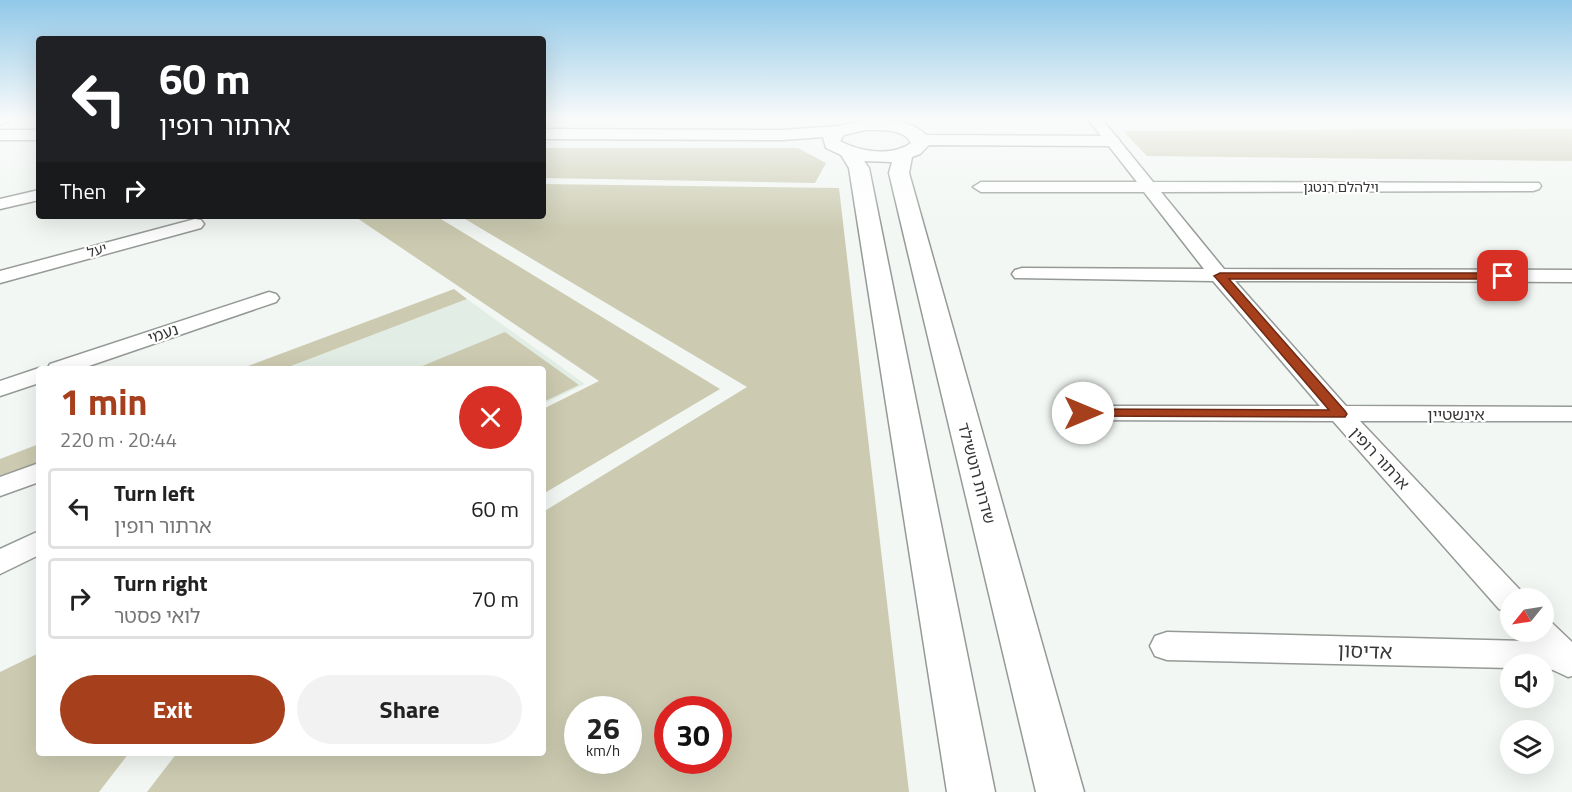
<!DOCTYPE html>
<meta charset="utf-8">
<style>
:root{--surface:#fff;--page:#f2f2f2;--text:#222;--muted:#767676;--line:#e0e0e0;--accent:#a63f1c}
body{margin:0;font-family:"Titillium Web","Noto Sans Hebrew",sans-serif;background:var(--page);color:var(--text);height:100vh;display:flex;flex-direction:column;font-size:22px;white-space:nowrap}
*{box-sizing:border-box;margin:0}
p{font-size:20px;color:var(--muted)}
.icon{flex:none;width:33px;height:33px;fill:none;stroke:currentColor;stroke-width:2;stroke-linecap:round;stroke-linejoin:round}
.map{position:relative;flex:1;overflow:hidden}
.drawer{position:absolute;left:36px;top:366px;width:510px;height:390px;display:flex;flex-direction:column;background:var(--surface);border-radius:6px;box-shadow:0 6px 24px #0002}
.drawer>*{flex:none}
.top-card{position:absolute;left:36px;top:36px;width:510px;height:183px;border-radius:6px;box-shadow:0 6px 24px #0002;background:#202124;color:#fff;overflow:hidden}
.needle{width:39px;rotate:240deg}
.fabs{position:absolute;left:1500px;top:588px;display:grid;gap:12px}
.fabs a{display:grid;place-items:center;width:54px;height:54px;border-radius:50%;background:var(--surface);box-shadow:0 6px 24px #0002;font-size:30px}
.speed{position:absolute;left:564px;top:696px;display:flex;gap:12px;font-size:30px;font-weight:700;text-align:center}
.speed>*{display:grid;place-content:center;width:78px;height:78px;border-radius:50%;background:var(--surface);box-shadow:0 6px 24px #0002;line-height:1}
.speed small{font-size:15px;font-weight:400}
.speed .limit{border:9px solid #d22;background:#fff;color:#111}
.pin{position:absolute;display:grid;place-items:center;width:51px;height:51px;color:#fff;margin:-26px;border-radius:12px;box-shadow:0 3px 9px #0006}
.me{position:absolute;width:66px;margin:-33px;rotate:90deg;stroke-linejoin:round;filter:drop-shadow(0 0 4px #0008)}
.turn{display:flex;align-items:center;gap:21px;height:126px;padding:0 24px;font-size:27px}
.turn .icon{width:78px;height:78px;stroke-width:2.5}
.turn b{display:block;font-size:42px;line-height:51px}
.then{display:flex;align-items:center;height:57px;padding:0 24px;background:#0003;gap:12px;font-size:22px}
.round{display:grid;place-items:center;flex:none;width:63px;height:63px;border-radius:32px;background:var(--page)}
.headline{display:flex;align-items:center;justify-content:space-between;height:102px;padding:0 24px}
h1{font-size:36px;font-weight:700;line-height:45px;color:var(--accent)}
.action{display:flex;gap:12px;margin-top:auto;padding:12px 24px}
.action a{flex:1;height:69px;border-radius:36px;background:var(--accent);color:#fff;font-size:24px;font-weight:700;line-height:69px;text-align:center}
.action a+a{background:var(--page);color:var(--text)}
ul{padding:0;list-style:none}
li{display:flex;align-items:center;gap:18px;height:81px;margin:0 12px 9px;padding:0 12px;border:3px solid var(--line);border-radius:6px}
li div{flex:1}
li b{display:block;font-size:22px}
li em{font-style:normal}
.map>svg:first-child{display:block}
.built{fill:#e2eee5}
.green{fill:#cccbb1;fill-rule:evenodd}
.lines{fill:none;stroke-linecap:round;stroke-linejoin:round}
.minor-casing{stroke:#959a96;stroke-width:3}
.tertiary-casing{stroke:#959a96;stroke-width:3}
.minor{fill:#fff;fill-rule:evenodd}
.tertiary{fill:#fff;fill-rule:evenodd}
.route{fill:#a63f1c;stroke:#6c2912;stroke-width:1.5}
.labels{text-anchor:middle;stroke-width:4.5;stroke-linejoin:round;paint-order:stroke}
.far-street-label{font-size:14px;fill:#353735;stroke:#fff}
.street-label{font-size:16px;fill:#353735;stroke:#fff}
.near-street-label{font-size:20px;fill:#353735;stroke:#fff}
</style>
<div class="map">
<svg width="1572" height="792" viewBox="0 0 1572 792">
<rect width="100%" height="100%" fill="#f2f7f3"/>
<g class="built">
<path d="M 543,118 L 614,118 L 607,130 L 543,130 Z"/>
<path d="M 467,299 L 585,384 L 543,404 L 543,369 L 283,369 Z"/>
</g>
<g class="green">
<path d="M 1515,129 L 1572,129 L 1572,161 L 1147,156 L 1123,131 Z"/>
<path d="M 543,148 L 798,148 L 826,163 L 815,183 L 543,178 Z"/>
<path d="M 543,184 L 839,188 L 909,792 L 147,792 L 177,753 L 543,753 L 543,512 L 747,387 L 460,216 L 543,216 ZM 578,710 L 628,710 L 628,760 L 578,760 ZM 668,710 L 718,710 L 718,760 L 668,760 Z"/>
<path d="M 354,216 L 436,216 L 720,389 L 543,494 L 543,409 L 599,381 Z"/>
<path d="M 454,289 L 467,299 L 283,369 L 240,369 Z"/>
<path d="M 505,332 L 579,385 L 543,402 L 543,369 L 415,369 Z"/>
<path d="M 39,444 L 39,462 L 0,477 L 0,459 Z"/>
<path d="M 39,653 L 39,753 L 129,753 L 99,792 L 0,792 L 0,672 Z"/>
</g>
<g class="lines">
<defs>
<g id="minor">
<path d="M 0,118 L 14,118 L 0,125 Z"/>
<path d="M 1087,118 L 1101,118 L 1153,182 L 1539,183 L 1541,186 L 1539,189 L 1533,191 L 1161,192 L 1224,269 L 1572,270 L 1572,282 L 1235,281 L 1346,406 L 1572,407 L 1572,421 L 1360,421 L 1521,591 L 1525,598 L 1510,598 L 1510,612 L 1499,609 L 1333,421 L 1083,420 L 1074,418 L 1071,413 L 1074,408 L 1083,406 L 1320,406 L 1213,281 L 1015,278 L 1012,274 L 1015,270 L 1022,268 L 1204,269 L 1144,192 L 981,192 L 973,187 L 981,182 L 1137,182 Z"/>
<path d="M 39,190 L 39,200 L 0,209 L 0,199 Z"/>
<path d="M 195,219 L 201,220 L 204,224 L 201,228 L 0,283 L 0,271 Z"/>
<path d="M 269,292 L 276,294 L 279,298 L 276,302 L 80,369 L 47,369 L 50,364 Z"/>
<path d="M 39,368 L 43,369 L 39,369 L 39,383 L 0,396 L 0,381 Z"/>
<path d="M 39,463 L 39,482 L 0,496 L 0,477 Z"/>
<path d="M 39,531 L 39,555 L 0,574 L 0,549 Z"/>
<path d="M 1544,620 L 1552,623 L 1572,642 L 1572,676 L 1568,677 L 1553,670 L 1544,669 L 1544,664 L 1510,664 L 1510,668 L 1167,660 L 1155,656 L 1150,646 L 1155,636 L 1167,632 L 1528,641 L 1524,632 L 1544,632 Z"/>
</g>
<g id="tertiary">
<path d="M 865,120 C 885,120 911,119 926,135 L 1111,136 L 1117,137 L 1120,141 L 1117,145 L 1111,146 L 929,145 L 920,154 L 912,157 L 909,173 L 1084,792 L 1036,792 L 889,173 L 892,162 L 864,161 L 869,168 L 995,792 L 947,792 L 849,168 L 841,155 L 826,148 L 823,137 L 782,140 L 543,139 L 543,129 L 782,130 L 838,126 ZM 865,130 C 880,130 904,128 911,143 C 892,157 860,152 840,141 L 844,135 Z"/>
<rect x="0" y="130" width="39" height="10"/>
</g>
</defs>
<use href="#minor" class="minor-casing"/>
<use href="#tertiary" class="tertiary-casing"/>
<use href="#minor" class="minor"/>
<use href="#tertiary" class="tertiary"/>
</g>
<linearGradient id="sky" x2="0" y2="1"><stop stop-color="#91c8e8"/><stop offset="0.52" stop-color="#f9fbfa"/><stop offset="1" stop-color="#f9fbfa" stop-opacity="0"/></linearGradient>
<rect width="1572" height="229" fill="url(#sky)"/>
<path class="route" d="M 1220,273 L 1503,273 L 1509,276 L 1503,279 L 1229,279 L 1345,411 L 1347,414 L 1345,417 L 1078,416 L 1076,413 L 1078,410 L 1083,409 L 1329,410 L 1216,278 L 1214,276 Z"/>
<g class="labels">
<g class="far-street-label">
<text x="1341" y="192">וילהלם רנטגן</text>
<text transform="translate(97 250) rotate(-15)" y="5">יעל</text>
</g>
<g class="street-label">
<text transform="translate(163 333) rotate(-19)" y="6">נעמי</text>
<text x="1456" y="420">אינשטיין</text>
<text transform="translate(1380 458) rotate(47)" y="6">ארתור רופין</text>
<text transform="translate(977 473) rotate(75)" y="6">שדרות רוטשילד</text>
</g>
<g class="near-street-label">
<text transform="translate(1365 651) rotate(2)" y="7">אדיסון</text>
</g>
</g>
</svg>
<div class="fabs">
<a><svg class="needle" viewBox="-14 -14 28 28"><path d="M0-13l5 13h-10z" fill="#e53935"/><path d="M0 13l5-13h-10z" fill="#767676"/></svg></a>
<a><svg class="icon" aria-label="sound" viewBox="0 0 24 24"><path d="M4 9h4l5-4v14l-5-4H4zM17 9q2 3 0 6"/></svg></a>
<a><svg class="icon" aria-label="layers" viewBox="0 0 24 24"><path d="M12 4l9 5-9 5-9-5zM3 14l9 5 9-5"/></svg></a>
</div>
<div class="speed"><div>26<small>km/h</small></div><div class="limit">30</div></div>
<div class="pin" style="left:1503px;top:276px;background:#d93025"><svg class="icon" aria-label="arrive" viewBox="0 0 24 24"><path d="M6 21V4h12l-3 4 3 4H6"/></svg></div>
<svg class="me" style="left:1083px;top:413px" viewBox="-20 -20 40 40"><circle r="19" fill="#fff"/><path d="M0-13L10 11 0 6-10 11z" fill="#a63f1c"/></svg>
<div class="top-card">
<div class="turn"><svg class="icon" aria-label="left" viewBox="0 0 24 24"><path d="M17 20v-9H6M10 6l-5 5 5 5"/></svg><div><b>60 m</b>ארתור רופין</div></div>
<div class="then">Then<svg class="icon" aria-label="right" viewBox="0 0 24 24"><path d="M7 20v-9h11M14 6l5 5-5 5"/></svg></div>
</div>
<section class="drawer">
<div class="headline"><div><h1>1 min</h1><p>220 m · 20:44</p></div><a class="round" style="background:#d93025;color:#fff"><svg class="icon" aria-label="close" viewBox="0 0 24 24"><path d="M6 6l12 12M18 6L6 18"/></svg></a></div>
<ul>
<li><svg class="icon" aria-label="left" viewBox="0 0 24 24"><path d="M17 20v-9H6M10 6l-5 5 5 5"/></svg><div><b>Turn left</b><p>ארתור רופין</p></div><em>60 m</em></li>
<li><svg class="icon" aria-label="right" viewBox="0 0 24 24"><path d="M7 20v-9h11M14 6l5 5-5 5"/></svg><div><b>Turn right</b><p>לואי פסטר</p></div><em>70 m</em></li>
</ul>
<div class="action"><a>Exit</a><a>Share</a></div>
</section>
</div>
